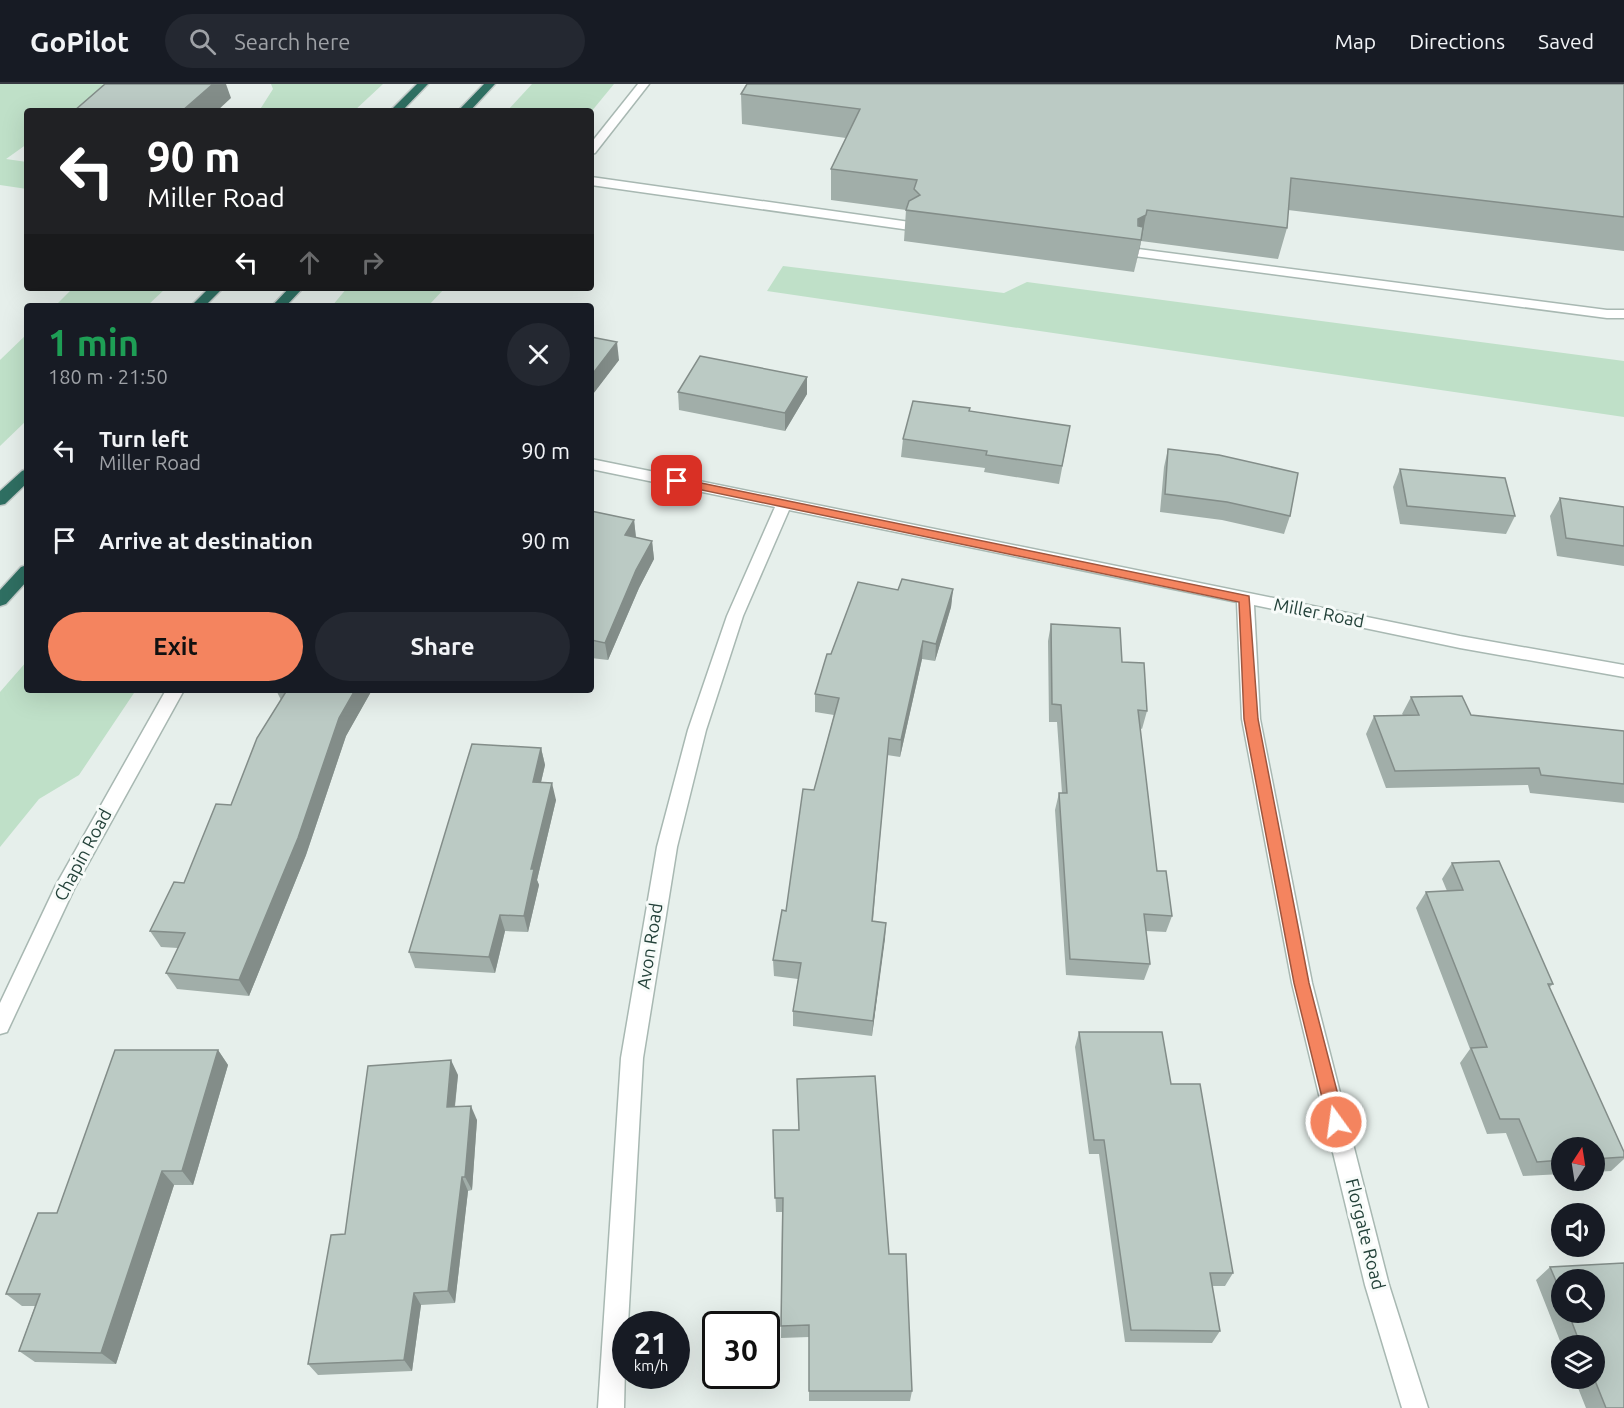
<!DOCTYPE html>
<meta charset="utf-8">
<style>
:root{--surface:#171b24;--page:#242831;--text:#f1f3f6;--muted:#9ea1a6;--line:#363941;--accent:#f4845f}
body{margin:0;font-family:Ubuntu,sans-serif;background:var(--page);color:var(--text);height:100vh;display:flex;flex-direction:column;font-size:22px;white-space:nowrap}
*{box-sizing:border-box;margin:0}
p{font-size:20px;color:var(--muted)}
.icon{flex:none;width:33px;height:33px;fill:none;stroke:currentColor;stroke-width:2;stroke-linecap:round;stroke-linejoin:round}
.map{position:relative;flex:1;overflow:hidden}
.side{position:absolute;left:24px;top:219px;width:570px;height:390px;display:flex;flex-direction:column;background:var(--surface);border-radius:6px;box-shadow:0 6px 24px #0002}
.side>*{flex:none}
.top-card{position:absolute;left:24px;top:24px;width:570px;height:183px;border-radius:6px;box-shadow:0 6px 24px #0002;background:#202124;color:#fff;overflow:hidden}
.needle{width:39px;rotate:12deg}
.controls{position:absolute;left:1551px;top:1053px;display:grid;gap:12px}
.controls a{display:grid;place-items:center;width:54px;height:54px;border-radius:50%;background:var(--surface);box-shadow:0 6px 24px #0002;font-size:30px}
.speed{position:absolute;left:612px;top:1227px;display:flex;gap:12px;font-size:30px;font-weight:700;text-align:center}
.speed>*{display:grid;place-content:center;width:78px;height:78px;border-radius:50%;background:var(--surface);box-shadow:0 6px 24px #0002;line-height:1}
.speed small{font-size:15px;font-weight:400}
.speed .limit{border:3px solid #111;border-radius:9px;background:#fff;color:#111}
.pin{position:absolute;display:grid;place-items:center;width:51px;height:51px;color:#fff;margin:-26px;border-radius:12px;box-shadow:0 3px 9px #0006}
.me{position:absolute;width:66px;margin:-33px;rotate:346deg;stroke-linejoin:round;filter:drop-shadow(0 0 4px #0008)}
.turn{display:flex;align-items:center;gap:21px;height:126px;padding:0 24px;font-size:27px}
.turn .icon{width:78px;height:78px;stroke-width:2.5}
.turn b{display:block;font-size:42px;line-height:51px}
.lanes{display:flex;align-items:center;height:57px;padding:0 24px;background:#0003;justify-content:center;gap:30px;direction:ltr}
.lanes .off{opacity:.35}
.round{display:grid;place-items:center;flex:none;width:63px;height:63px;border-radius:32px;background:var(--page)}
.headline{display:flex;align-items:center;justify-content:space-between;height:102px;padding:0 24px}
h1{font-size:36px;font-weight:700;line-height:45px;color:#1e9e55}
.action{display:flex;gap:12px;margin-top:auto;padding:12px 24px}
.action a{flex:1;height:69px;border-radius:36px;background:var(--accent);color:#111;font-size:24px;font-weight:700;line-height:69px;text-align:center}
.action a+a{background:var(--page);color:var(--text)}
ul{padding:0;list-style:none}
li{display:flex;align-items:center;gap:18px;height:90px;padding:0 24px}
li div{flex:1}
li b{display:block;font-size:22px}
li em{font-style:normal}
header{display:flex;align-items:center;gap:36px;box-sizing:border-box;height:84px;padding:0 30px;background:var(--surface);border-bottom:2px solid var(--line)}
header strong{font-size:28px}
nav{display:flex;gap:33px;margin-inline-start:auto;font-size:21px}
.search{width:420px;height:54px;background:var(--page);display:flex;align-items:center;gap:15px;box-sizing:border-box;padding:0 21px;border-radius:33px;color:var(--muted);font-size:22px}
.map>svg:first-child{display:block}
.green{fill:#bfe0c8}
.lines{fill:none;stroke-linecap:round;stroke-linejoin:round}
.service-casing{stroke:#a8b8b2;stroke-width:3}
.minor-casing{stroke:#a8b8b2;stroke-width:3}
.motorway-casing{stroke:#c2cac8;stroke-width:3}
.service{fill:#fff;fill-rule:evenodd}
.minor{fill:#fff;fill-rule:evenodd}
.motorway{fill:#2f6f62;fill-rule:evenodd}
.wall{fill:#a1aea9;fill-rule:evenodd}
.shaded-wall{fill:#838d89}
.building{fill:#bbcac4;stroke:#838d89;stroke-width:1.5}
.route{fill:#f4845f;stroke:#9f563e;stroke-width:1.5}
.labels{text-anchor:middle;stroke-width:6;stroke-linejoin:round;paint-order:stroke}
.street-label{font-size:18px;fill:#24423a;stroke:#f7fbf9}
</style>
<header>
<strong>GoPilot</strong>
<div class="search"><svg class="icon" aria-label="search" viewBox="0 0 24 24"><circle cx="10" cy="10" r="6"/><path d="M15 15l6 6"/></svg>Search here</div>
<nav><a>Map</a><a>Directions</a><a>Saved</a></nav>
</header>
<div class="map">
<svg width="1624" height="1324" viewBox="0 0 1624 1324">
<rect width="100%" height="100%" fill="#e6efeb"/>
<g class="green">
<path d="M 0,0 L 118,0 L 77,27 L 27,27 L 27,60 L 6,75 L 27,78 L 27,105 L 0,101 Z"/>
<path d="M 271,0 L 383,0 L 354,27 L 259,27 L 273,5 Z"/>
<path d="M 532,0 L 614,0 L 591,28 L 507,27 Z"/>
<path d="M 783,182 L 1004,209 L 1027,198 L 1624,277 L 1624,333 L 767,207 Z"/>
<path d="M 73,204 L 166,204 L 147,222 L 55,222 Z"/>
<path d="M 347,204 L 445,204 L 428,222 L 332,222 Z"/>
<path d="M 27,250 L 27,336 L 0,362 L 0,276 Z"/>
<path d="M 27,577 L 27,606 L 136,606 L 79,691 L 39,715 L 0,763 L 0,608 Z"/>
</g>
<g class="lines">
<defs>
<g id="service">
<path d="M 591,93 L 910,138 L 916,142 L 910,146 L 591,101 Z"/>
<path d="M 1138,165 L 1607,226 L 1624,226 L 1624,234 L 1607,234 L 1134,172 L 1134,166 Z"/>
</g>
<g id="minor">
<path d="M 638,0 L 649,0 L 595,69 L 591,70 L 591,59 Z"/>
<path d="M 591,375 L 1460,552 L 1624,581 L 1624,593 L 1460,564 L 1254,521 L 1260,635 L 1312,899 L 1389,1201 L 1428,1324 L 1402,1324 L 1365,1201 L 1292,899 L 1242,635 L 1237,518 L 789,426 L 743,532 L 706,646 L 677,763 L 643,974 L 628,1240 L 626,1240 L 624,1324 L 598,1324 L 621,974 L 657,763 L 688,646 L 727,532 L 775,423 L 591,385 Z"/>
<path d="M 166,606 L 184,606 L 74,805 L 7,948 L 0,950 L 0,919 L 56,801 Z"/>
</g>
<g id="motorway">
<path d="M 417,0 L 428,0 L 402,27 L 390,27 Z"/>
<path d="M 484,0 L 495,0 L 470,27 L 458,27 Z"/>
<path d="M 209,204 L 223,204 L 205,222 L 191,222 Z"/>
<path d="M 289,204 L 303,204 L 286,222 L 272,222 Z"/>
<path d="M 27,385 L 27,399 L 5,420 L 0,421 L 0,407 L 22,387 Z"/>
<path d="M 27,481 L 27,497 L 6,520 L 0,522 L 0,506 L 21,483 Z"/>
</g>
</defs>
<use href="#service" class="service-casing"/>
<use href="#minor" class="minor-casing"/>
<use href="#motorway" class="motorway-casing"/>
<use href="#service" class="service"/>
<use href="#minor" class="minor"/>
<use href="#motorway" class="motorway"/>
</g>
<g class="wall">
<path d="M 1624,0 L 1624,167 L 1288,126 L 1287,144 L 1278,175 L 1141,157 L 1134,188 L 904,157 L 906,126 L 831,116 L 831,85 L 846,54 L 742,40 L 741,10 Z"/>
<path d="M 591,253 L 619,276 L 593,310 L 591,309 Z"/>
<path d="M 807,293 L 807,310 L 785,347 L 679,326 L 678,308 Z"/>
<path d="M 970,327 L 1070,342 L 1059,400 L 984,388 L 985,384 L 901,373 L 903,355 Z"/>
<path d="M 1168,365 L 1290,432 L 1284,450 L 1222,436 L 1160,428 L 1164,383 Z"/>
<path d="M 1400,385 L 1515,432 L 1506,450 L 1400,440 L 1393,403 Z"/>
<path d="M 1560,414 L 1624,423 L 1624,482 L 1557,472 L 1550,432 Z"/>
<path d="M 591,427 L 634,436 L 636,454 L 652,457 L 654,475 L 639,504 L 608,576 L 591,574 Z"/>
<path d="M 953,505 L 951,523 L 935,577 L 922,575 L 900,673 L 887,671 L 873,837 L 886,839 L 872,952 L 793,942 L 793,927 L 798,895 L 774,892 L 773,876 L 786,827 L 814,706 L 834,631 L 815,628 L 815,610 L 831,570 L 898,506 Z"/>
<path d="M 1051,540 L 1122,578 L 1147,627 L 1142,645 L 1140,644 L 1157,787 L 1172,832 L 1166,848 L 1146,847 L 1150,880 L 1144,896 L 1066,891 L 1055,726 L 1059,709 L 1062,709 L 1057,638 L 1049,638 L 1048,557 Z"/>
<path d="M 276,606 L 372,606 L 346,652 L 306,771 L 249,912 L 177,905 L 166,889 L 178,864 L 161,863 L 150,847 L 184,799 L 231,721 L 281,616 Z"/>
<path d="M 1411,613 L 1471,631 L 1624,647 L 1624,719 L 1530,709 L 1528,701 L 1386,704 L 1366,650 L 1374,632 L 1403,631 L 1402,630 Z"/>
<path d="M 541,664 L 545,681 L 541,698 L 556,716 L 537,796 L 539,801 L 528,848 L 505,847 L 495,889 L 415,884 L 409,868 Z"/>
<path d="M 1452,779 L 1553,900 L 1549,904 L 1624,1068 L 1624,1075 L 1611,1087 L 1594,1088 L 1594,1064 L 1562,1064 L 1562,1090 L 1523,1092 L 1506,1049 L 1487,1050 L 1460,979 L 1470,965 L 1416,824 L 1426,808 L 1447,807 L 1442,795 Z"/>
<path d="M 1079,948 L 1171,1000 L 1233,1189 L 1225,1202 L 1212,1202 L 1220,1247 L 1212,1259 L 1125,1258 L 1099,1070 L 1089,1070 L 1075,963 Z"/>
<path d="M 218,966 L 228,981 L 193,1101 L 174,1101 L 116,1280 L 35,1278 L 19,1267 L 35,1222 L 22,1222 L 6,1210 L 57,1129 Z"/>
<path d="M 458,991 L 455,1023 L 477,1036 L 472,1106 L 468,1107 L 455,1219 L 421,1221 L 412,1287 L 318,1291 L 308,1280 L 345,1150 Z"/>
<path d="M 773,1046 L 889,1170 L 912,1307 L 910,1317 L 809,1317 L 809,1253 L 781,1254 L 782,1128 L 776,1128 Z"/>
<path d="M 1624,1179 L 1624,1324 L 1586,1324 L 1574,1294 L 1594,1294 L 1594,1262 L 1562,1262 L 1536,1196 L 1550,1183 ZM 1562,1196 L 1594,1196 L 1594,1228 L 1562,1228 Z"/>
</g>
<g class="shaded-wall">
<path d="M 213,0 L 226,0 L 231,14 L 217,27 L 182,27 Z"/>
<path d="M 1146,131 L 1140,163 L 1134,188 L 1141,156 L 1138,135 Z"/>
<path d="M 617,258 L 619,276 L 593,310 L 591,292 Z"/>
<path d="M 807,293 L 807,310 L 785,347 L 785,329 Z"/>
<path d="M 634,436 L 636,454 L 625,451 Z"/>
<path d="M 652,457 L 654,475 L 639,504 L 608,576 L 605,559 L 636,486 Z"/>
<path d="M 953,505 L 951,523 L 935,577 L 936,560 Z"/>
<path d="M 923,557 L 922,575 L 900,673 L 901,656 Z"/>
<path d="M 355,606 L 372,606 L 346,652 L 306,771 L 249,912 L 239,896 L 339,634 Z"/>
<path d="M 541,664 L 545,681 L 537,715 L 533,698 Z"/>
<path d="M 552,699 L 556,716 L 537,796 L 539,801 L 528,848 L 524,832 L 531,785 Z"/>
<path d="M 500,831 L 505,847 L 495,889 L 489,873 Z"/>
<path d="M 886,839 L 885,855 L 872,952 L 873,937 Z"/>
<path d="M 218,966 L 228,981 L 193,1101 L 182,1087 Z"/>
<path d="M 451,976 L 458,991 L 453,1038 L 447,1023 Z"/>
<path d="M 471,1022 L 477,1036 L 472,1106 L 465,1093 Z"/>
<path d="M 162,1087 L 174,1101 L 116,1280 L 101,1269 Z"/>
<path d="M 462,1093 L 468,1107 L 455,1219 L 448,1207 Z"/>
<path d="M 414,1209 L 421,1221 L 412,1287 L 404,1276 Z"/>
</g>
<g class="building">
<path d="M 105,0 L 213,0 L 182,27 L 74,27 Z"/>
<path d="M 747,0 L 1624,0 L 1624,133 L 1291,94 L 1287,144 L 1147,126 L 1146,131 L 1138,135 L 1138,142 L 1143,143 L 1141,156 L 906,126 L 909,117 L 920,111 L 914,105 L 917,96 L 831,85 L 860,25 L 741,10 Z"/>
<path d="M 591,253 L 617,258 L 591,292 Z"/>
<path d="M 700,272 L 807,293 L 785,329 L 678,308 Z"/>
<path d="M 913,317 L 970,324 L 969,327 L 1070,342 L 1062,382 L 986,371 L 987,367 L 903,355 Z"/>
<path d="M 1168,365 L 1219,371 L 1298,389 L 1290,432 L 1227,418 L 1165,410 Z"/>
<path d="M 1400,385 L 1505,394 L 1515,432 L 1407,422 Z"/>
<path d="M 1560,414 L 1624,423 L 1624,462 L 1566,454 Z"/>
<path d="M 591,427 L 634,436 L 625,451 L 652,457 L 636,486 L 605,559 L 591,556 Z"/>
<path d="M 902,495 L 953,505 L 936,560 L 923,557 L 901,656 L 889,654 L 872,837 L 886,839 L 873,937 L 793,927 L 801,879 L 773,876 L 782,826 L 786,827 L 803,705 L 814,706 L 839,614 L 815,610 L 827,570 L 831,570 L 858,498 L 898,506 Z"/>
<path d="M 1051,540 L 1120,544 L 1122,578 L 1144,579 L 1147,627 L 1138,626 L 1157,787 L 1166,787 L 1172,832 L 1144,830 L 1150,880 L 1070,875 L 1059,709 L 1067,709 L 1061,621 L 1052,620 Z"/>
<path d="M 287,606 L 355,606 L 339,634 L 298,754 L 239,896 L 166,889 L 185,849 L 150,847 L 174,798 L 184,799 L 216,720 L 231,721 L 257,654 Z"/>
<path d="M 1462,612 L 1471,631 L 1624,647 L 1624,700 L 1541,691 L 1539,684 L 1395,687 L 1374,632 L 1419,631 L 1411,613 Z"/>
<path d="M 472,660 L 541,664 L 533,698 L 552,699 L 531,785 L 534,785 L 524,832 L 500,831 L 489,873 L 409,868 Z"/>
<path d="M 1499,777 L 1553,900 L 1548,900 L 1624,1068 L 1624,1073 L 1594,1075 L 1594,1064 L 1562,1064 L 1562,1076 L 1537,1078 L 1519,1035 L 1500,1035 L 1471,964 L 1487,963 L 1426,808 L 1463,806 L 1452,779 Z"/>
<path d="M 1079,948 L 1162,948 L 1171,1000 L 1200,1000 L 1233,1189 L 1210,1189 L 1220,1247 L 1131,1246 L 1104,1056 L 1094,1056 Z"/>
<path d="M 115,966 L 218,966 L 182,1087 L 162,1087 L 101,1269 L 19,1267 L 40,1210 L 6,1210 L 38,1129 L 57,1129 Z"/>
<path d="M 451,976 L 447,1023 L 471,1022 L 465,1093 L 462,1093 L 448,1207 L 414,1209 L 404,1276 L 308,1280 L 331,1151 L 345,1150 L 368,982 Z"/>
<path d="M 875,992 L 889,1170 L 906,1170 L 912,1307 L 809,1307 L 809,1241 L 781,1242 L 783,1114 L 775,1114 L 773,1046 L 799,1046 L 797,995 Z"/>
<path d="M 1624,1179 L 1624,1324 L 1606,1324 L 1594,1294 L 1594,1262 L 1581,1262 L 1568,1228 L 1594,1228 L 1594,1196 L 1562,1196 L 1562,1211 L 1550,1183 Z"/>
</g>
<path class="route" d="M 677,394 L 1249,512 L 1258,635 L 1309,899 L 1345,1038 L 1342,1044 L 1336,1046 L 1330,1044 L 1328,1038 L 1294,899 L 1244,635 L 1239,518 L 673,400 L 673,395 Z"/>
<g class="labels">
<g class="street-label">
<text transform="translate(1319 529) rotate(11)" y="6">Miller Road</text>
<text transform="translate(83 771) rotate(-62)" y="6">Chapin Road</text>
<text transform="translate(650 862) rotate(-81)" y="6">Avon Road</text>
<text transform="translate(1365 1150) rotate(76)" y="6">Florgate Road</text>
</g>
</g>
</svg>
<div class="controls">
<a><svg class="needle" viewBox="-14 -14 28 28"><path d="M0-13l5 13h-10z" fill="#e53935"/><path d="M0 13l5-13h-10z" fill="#9ea1a6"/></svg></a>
<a><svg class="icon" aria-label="sound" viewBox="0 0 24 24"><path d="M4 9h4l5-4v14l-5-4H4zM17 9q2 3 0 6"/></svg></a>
<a><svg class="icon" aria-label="search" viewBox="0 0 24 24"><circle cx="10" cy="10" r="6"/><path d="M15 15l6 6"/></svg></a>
<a><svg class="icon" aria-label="layers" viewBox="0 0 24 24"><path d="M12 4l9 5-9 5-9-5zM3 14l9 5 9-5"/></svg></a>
</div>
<div class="speed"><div>21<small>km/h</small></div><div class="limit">30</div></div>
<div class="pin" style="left:677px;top:397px;background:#d93025"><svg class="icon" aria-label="arrive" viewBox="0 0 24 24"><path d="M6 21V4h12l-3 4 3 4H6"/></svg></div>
<svg class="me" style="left:1336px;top:1038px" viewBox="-20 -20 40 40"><circle r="17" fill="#f4845f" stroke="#fff" stroke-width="3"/><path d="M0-11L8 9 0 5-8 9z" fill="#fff"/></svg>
<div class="top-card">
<div class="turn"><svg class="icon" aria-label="left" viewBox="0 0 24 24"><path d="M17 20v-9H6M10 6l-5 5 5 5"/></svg><div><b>90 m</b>Miller Road</div></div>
<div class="lanes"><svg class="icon" aria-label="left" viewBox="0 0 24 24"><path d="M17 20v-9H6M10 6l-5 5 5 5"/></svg><svg class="icon off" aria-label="ahead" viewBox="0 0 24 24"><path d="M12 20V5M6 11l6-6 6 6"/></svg><svg class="icon off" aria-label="right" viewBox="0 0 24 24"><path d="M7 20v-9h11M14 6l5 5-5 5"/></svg></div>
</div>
<section class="side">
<div class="headline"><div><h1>1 min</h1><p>180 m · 21:50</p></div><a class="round"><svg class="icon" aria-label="close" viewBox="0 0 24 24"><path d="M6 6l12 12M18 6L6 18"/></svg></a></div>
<ul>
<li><svg class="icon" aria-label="left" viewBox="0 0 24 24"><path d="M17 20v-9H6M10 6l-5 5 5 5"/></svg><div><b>Turn left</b><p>Miller Road</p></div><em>90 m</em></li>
<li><svg class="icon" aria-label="arrive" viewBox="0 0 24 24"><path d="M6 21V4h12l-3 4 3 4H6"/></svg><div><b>Arrive at destination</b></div><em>90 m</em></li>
</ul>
<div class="action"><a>Exit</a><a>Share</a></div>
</section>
</div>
